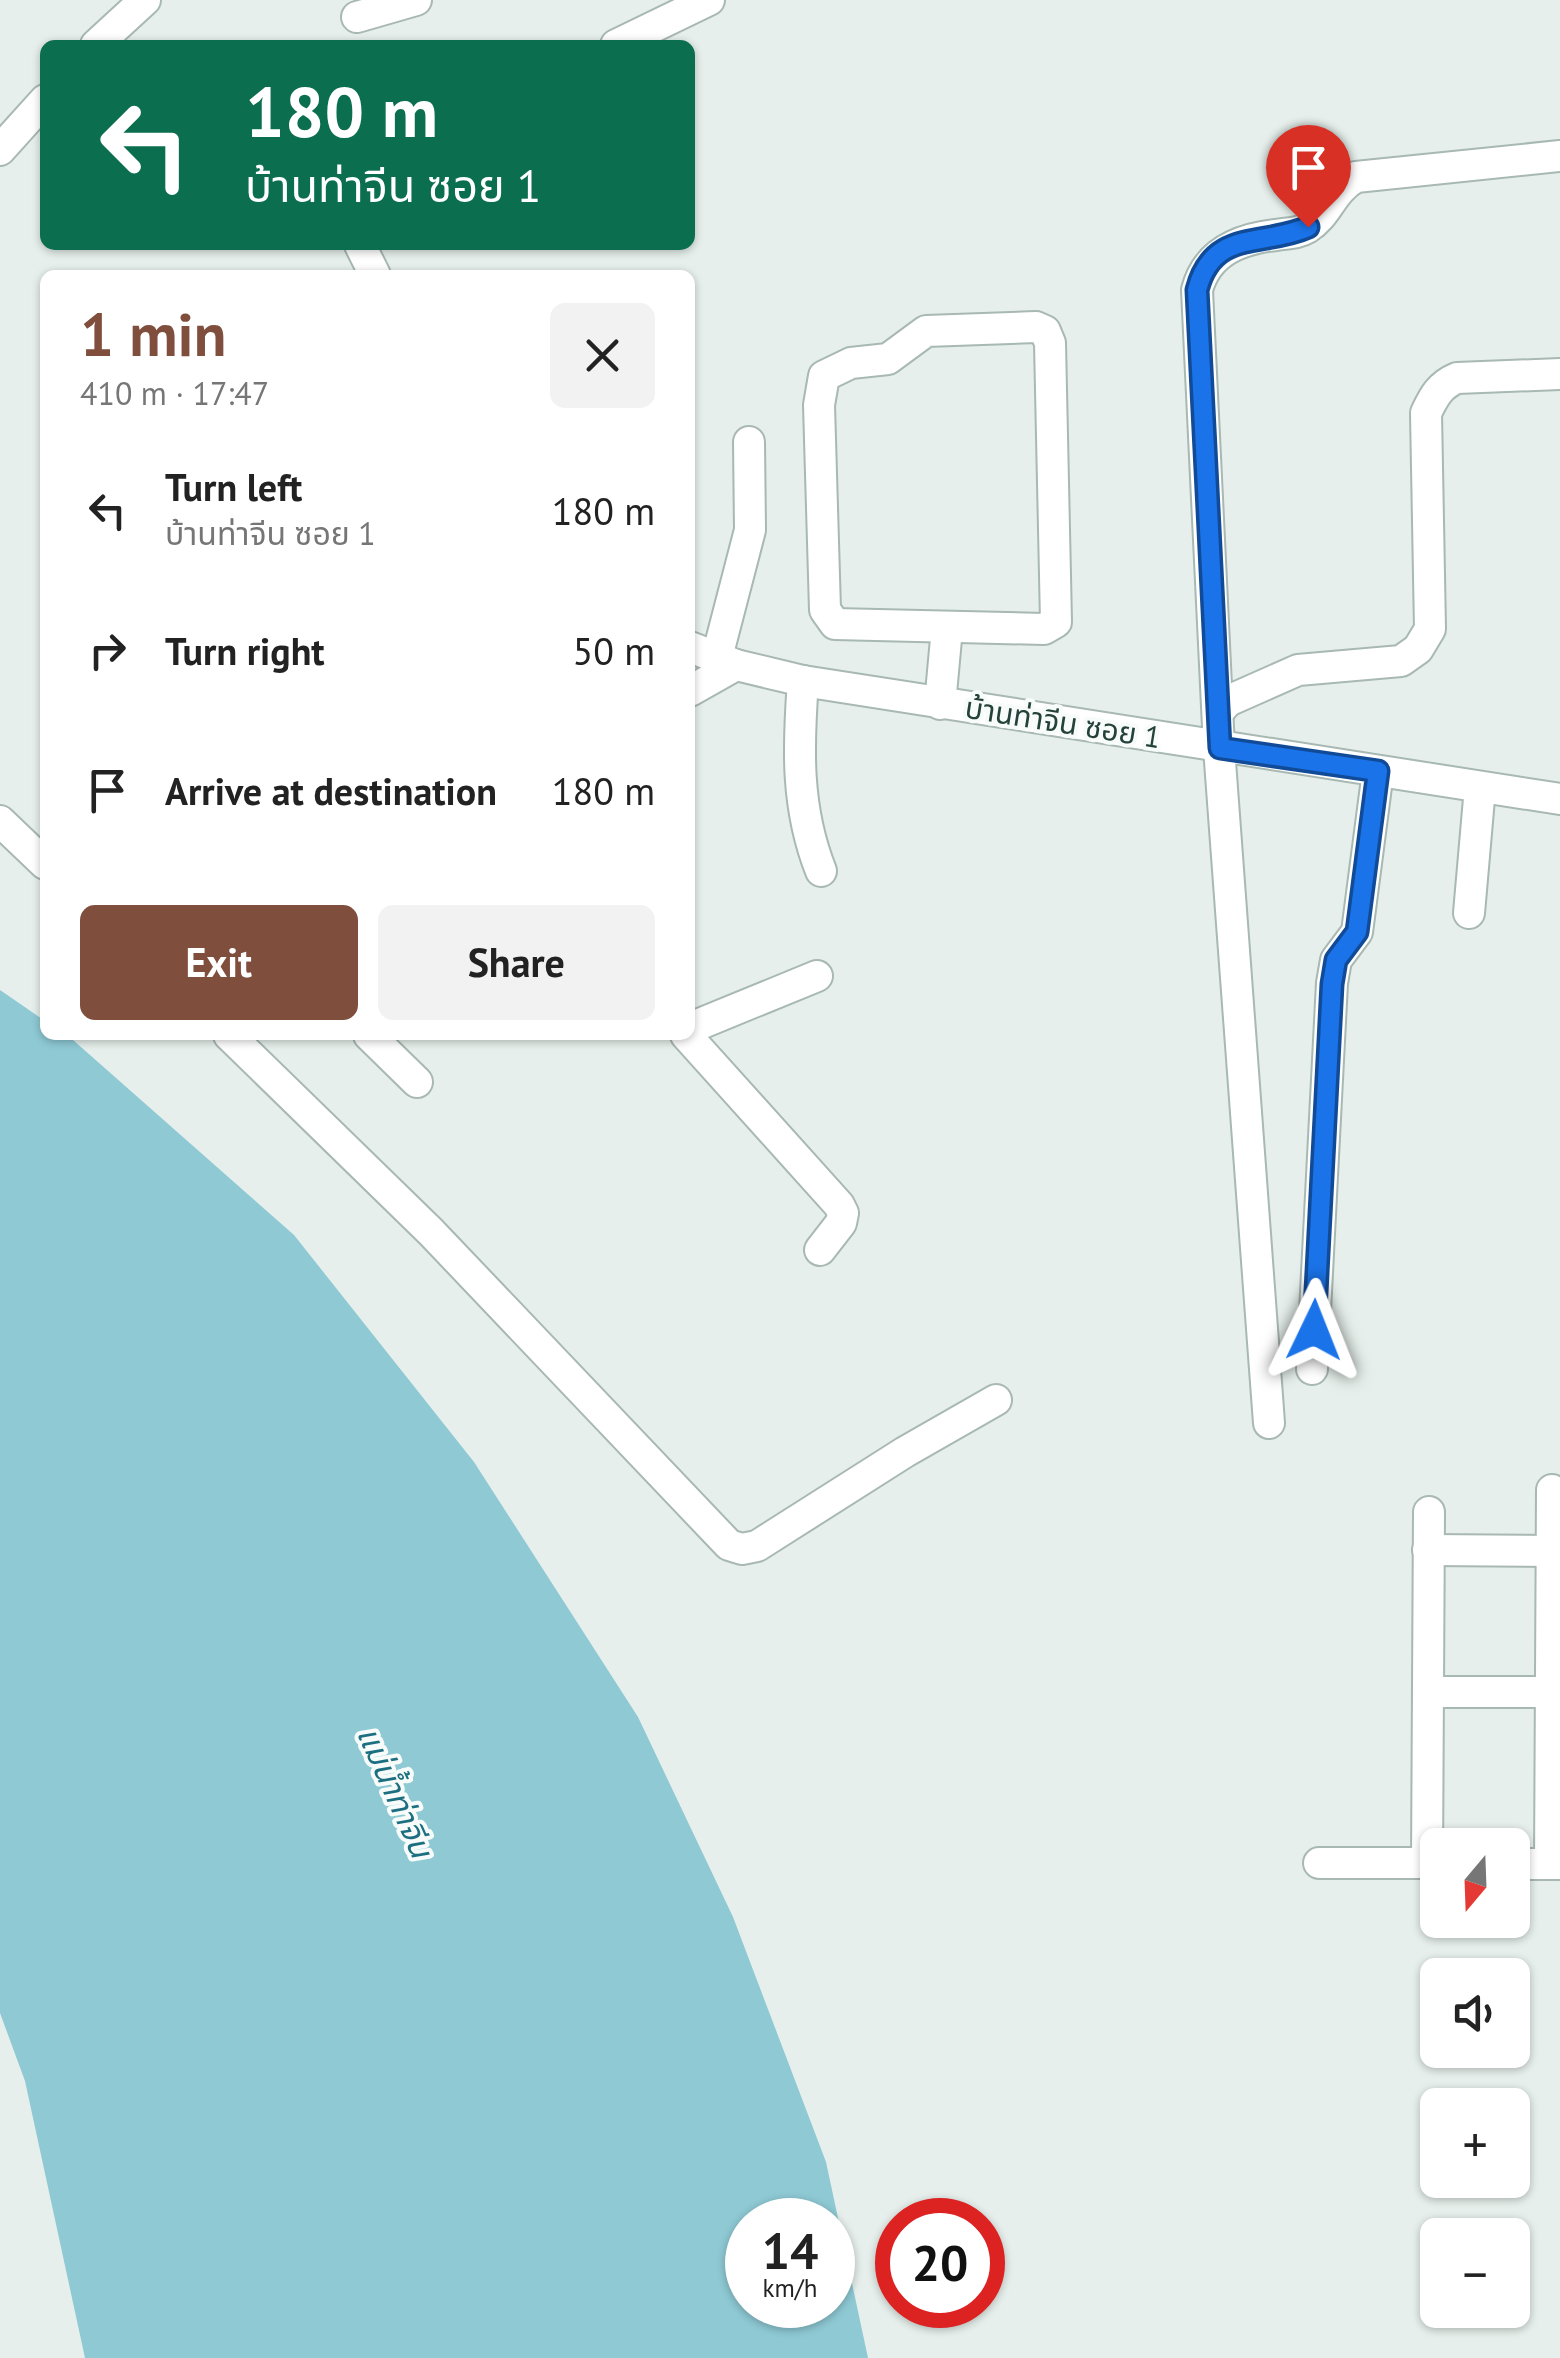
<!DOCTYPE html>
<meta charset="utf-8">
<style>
:root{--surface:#fff;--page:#f2f2f2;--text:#222;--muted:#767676;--accent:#804e3d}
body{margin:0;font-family:"PT Sans","Noto Sans Thai",sans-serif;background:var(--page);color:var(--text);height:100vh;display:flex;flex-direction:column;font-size:38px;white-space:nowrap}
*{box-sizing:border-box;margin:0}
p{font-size:32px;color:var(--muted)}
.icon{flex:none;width:55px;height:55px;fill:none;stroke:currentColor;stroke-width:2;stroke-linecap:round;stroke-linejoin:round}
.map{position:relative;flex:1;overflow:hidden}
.sheet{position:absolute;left:40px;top:270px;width:655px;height:770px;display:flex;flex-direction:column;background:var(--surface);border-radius:15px;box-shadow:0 2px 8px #0004}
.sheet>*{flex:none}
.top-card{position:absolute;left:40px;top:40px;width:655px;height:210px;border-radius:15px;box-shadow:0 2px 8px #0004;background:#0b6e4f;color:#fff;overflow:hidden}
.needle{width:65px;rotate:199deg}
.controls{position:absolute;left:1420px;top:1828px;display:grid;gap:20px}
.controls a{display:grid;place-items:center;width:110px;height:110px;border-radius:15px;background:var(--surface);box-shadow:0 2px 8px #0004;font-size:50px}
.speed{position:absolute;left:725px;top:2198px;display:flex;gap:20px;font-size:50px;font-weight:700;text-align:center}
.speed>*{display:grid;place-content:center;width:130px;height:130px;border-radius:50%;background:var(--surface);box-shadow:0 2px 8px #0004;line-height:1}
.speed small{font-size:25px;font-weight:400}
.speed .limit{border:15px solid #d22;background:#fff;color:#111}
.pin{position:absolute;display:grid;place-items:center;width:85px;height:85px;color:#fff;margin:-102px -42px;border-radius:50% 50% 50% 0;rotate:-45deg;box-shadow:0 0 10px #0007}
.pin .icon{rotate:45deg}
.me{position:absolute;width:110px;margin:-55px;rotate:2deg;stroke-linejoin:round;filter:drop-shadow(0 0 8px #0008)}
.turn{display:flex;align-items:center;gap:35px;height:210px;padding:0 40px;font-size:45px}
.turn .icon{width:130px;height:130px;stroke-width:2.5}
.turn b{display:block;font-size:70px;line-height:85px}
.round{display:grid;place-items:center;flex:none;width:105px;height:105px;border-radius:15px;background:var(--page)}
.head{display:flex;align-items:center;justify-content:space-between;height:170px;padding:0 40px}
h1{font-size:60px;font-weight:700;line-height:75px;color:var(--accent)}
.cta{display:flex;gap:20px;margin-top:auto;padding:20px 40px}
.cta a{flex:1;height:115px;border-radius:15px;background:var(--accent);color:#fff;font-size:40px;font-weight:700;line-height:115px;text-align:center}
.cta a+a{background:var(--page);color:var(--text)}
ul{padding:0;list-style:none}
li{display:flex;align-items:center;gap:30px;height:140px;padding:0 40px}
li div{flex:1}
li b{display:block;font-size:38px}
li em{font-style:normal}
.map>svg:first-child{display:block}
.water{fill:#8ec9d4;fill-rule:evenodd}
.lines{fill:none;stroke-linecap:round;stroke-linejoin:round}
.minor-casing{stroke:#a8b8b2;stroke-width:34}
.minor{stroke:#fff;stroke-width:30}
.route-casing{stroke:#114b97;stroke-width:25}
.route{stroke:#1a73e8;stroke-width:18}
.labels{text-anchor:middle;stroke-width:8;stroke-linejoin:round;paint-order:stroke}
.street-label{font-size:30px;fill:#24423a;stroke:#f7fbf9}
.water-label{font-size:32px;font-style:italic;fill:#1c6f80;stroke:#f7fbf9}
</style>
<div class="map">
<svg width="1560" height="2358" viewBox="0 0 1560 2358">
<rect width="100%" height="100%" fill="#e6efeb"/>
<path class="water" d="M 0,990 L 45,1021 L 45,1035 L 66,1035 L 73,1040 L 294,1235 L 474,1462 L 638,1717 L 733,1917 L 826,2162 L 868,2358 L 85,2358 L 25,2081 L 0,2013 ZM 748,2220 L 832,2220 L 832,2305 L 748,2305 Z"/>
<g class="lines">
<defs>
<g id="minor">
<path d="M 357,17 L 416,0"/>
<path d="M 96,45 L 145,0"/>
<path d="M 616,45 L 709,0"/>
<path d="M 0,150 L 45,100"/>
<path d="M 360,245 L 375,275"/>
<path d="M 1036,327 L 1045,331 L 1050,343 L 1056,622 L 1044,629 L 835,624 L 825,610 L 819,405 L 824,376 L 851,363 L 888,359 L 926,331 Z"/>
<path d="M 690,647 L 736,665 L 803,681 L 1560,799"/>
<path d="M 717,657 L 750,530 L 749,442"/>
<path d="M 803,681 C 798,748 796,808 821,871"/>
<path d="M 690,691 L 736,665"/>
<path d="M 940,704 L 947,628"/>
<path d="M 1219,711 L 1228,701 L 1298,670 L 1401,661 L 1418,649 L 1430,629 L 1426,413 C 1434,396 1440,385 1457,378 L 1560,374"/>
<path d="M 0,821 L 45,864"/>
<path d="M 1469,913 L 1480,787"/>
<path d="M 690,1028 L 817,976"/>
<path d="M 229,1035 L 431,1232 L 729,1545 L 742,1549 L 757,1546 L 905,1452 L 996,1400"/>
<path d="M 369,1035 L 417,1082"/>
<path d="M 686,1035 L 839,1205 L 843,1213 L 841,1223 L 820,1250"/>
<path d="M 1312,1369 L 1332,983 L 1336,960 L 1357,932 L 1378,771"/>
<path d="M 1269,1423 L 1219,748 L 1197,290 C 1207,252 1239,239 1276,235 C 1287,233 1297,234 1307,228 C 1329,214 1331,191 1356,177 L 1560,156"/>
<path d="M 1428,1550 L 1560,1551"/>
<path d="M 1428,1692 L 1560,1692"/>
<path d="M 1319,1863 L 1438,1863"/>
<path d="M 1427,1863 L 1429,1512"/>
<path d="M 1512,1864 L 1560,1864"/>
<path d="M 1550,1864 L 1552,1490"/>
</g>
</defs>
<use href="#minor" class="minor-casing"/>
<use href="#minor" class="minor"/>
</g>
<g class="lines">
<defs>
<path id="route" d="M 1308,227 C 1264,247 1213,228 1197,290 L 1220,748 L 1378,771 L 1357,932 L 1336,960 L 1332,984 L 1314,1330"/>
</defs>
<use href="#route" class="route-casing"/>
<use href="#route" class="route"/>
</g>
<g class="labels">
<g class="street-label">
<text transform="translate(1063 723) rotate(9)" y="10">บ้านท่าจีน ซอย 1</text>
</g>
<g class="water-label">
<text transform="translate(395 1792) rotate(66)" y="11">แม่น้ำท่าจีน</text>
</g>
</g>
</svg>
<div class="controls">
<a><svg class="needle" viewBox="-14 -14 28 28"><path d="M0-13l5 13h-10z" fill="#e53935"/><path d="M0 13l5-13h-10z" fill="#767676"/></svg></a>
<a><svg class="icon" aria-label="sound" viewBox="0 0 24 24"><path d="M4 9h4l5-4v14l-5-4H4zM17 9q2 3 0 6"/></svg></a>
<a>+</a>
<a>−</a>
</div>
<div class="speed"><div>14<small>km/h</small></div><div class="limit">20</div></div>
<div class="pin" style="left:1308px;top:227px;background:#d93025"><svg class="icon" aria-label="arrive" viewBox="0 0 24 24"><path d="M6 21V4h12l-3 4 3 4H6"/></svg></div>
<svg class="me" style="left:1314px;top:1330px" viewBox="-20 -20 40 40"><path d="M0-17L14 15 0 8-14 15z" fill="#1a73e8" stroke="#fff" stroke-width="4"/></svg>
<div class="top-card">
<div class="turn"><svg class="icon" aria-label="left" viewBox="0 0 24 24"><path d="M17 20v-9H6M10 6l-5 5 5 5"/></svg><div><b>180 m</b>บ้านท่าจีน ซอย 1</div></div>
</div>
<section class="sheet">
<div class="head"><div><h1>1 min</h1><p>410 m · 17:47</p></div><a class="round"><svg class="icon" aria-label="close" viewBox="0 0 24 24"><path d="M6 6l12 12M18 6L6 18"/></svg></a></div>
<ul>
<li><svg class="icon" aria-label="left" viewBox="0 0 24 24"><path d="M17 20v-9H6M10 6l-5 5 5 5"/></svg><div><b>Turn left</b><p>บ้านท่าจีน ซอย 1</p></div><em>180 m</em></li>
<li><svg class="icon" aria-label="right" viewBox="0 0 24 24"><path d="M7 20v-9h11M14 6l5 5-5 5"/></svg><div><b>Turn right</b></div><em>50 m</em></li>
<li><svg class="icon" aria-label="arrive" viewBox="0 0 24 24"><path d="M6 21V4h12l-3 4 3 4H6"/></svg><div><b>Arrive at destination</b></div><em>180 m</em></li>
</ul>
<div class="cta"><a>Exit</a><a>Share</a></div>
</section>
</div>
